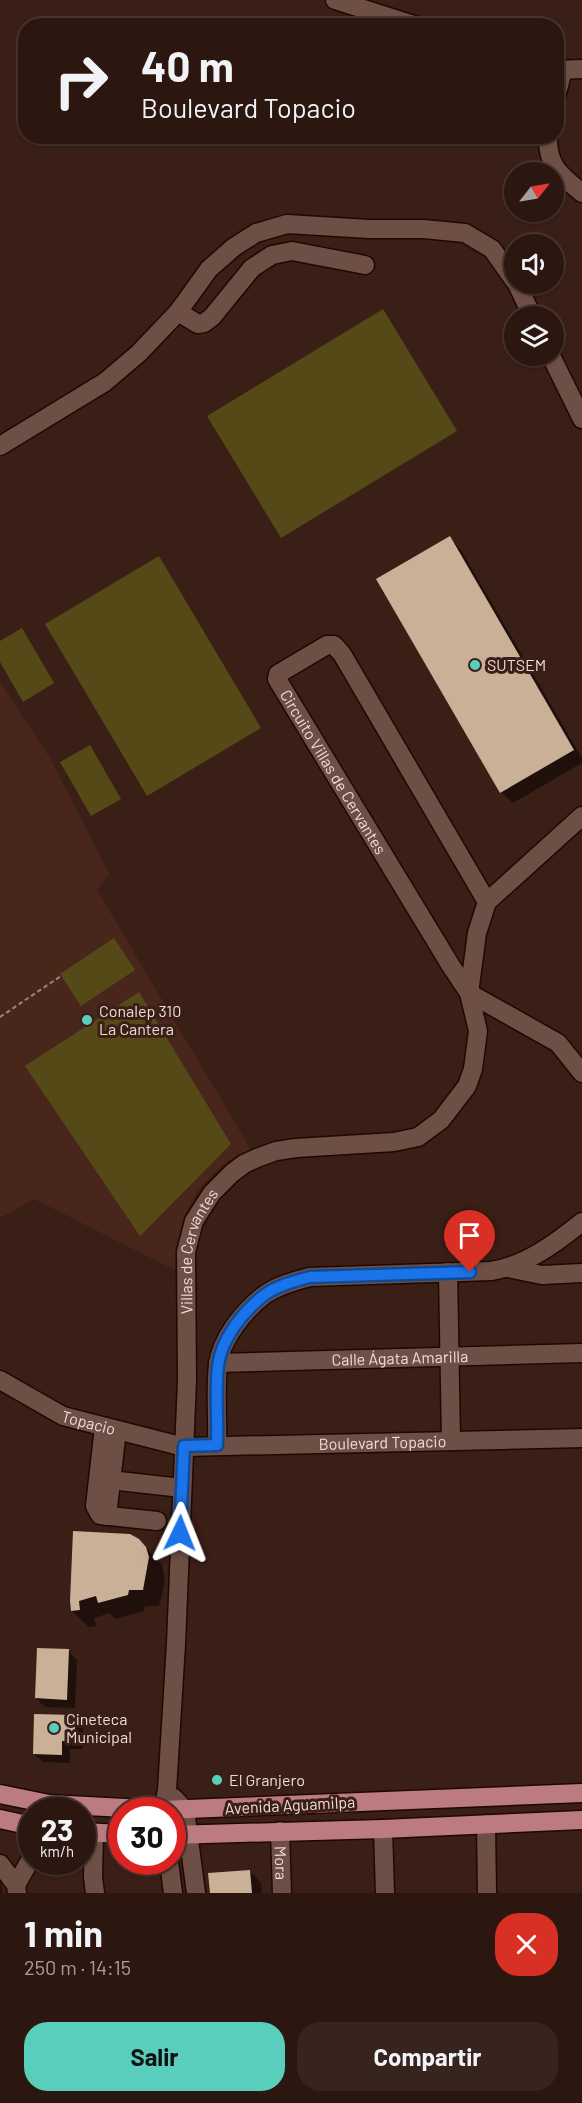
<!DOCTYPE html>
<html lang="es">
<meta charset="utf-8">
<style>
:root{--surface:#2c1710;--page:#38241e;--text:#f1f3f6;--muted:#a69f9f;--line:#483630;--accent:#5acebd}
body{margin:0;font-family:Barlow,sans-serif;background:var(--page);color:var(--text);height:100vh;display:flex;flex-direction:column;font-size:22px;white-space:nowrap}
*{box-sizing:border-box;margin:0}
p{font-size:20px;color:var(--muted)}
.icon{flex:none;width:33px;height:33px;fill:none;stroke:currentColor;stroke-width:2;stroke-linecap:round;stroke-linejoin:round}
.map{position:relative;height:1893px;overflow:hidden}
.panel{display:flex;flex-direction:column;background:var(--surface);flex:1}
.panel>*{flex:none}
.top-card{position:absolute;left:18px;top:18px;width:546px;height:126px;border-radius:24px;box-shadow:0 2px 4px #0004,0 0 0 2px var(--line);background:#2c1710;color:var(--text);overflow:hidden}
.needle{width:39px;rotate:59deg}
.buttons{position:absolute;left:504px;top:162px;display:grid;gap:12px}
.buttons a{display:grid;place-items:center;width:60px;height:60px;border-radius:50%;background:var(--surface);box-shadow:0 2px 4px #0004,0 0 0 2px var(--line);font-size:30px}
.speed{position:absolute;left:18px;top:1797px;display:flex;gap:12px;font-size:30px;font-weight:700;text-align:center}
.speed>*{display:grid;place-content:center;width:78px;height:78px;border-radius:50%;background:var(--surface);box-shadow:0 2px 4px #0004,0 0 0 2px var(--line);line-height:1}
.speed small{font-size:15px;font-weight:400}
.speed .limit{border:9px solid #d22;background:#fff;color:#111}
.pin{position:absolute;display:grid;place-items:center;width:51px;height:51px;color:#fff;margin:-62px -26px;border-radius:50% 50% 50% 0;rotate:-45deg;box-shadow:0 0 6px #0007}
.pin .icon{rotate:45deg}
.me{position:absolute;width:66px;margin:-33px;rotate:2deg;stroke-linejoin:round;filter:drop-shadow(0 0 4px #0008)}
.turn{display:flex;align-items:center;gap:21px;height:126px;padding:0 24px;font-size:27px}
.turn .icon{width:78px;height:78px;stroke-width:2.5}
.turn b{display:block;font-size:42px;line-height:51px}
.round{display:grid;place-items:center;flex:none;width:63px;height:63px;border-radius:24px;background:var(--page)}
.head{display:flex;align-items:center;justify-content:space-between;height:102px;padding:0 24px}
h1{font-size:36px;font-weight:700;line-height:45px}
.cta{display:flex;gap:12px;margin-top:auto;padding:12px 24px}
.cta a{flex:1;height:69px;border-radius:24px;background:var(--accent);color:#111;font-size:24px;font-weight:700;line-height:69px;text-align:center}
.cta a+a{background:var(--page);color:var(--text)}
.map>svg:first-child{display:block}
.built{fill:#48261b}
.pitch{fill:#554918}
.shadow{fill:#0007}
.building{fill:#c9b097}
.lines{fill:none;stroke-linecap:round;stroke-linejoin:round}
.minor-casing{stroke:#200802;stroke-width:21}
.major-casing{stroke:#200802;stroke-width:21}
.path{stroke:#9b847d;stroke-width:2;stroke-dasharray:4.5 3;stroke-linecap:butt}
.minor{stroke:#6e4f45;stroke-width:18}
.major{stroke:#bc7b80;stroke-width:18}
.route-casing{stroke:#114b97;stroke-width:15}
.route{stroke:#1a73e8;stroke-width:10}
.poi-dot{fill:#5acebd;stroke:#3a1f16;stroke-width:2}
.labels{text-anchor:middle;stroke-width:6;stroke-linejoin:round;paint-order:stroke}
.poi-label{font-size:16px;fill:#efdcd6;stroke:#3a1f16;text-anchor:start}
.street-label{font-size:16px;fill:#efdcd6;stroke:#3a1f16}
</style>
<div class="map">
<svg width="582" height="1893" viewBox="0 0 582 1893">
<rect width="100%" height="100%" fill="#3a1f16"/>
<path class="built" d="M 0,682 L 50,758 L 109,874 L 97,890 L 251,1150 L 241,1153 L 229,1160 L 213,1174 L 197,1192 L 184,1217 L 177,1241 L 175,1270 L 34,1199 L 0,1218 Z"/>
<g class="pitch">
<path d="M 383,309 L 457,431 L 281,538 L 207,416 Z"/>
<path d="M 159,556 L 261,728 L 147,796 L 45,624 Z"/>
<path d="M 22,628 L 54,683 L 23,702 L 0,662 L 0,641 Z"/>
<path d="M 90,745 L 121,799 L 91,816 L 60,762 Z"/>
<path d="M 114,938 L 135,970 L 81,1006 L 60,974 Z"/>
<path d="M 139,992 L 231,1144 L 140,1236 L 25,1066 Z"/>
</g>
<g class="shadow">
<path d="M 450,538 L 461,550 L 582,758 L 582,763 L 513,803 L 501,792 Z"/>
<path d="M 139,1540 L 162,1565 L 165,1582 L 159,1606 L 145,1606 L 144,1611 L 115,1619 L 110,1613 L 94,1618 L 96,1626 L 89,1627 L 72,1611 L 71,1601 Z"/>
<path d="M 68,1651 L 77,1660 L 75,1708 L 45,1707 L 36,1698 Z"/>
<path d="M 74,1717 L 83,1725 L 83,1749 L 70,1749 L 70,1763 L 43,1762 L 34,1754 Z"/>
<path d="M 250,1871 L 261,1883 L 262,1893 L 211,1893 Z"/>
<path d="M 0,1875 L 2,1893 L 0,1893 Z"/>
</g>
<g class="building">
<path d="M 450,536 L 574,750 L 500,793 L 376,579 Z"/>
<path d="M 73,1531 L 130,1534 L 139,1539 L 146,1547 L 149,1557 L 143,1590 L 129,1590 L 128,1595 L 98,1603 L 96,1596 L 79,1601 L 80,1610 L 71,1611 L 70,1601 Z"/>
<path d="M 37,1648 L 69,1649 L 67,1700 L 35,1698 Z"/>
<path d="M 34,1714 L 75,1715 L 75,1741 L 62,1741 L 62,1755 L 33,1754 Z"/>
<path d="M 250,1870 L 252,1893 L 210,1893 L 208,1873 Z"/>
</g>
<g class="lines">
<defs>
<g id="minor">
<path d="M 335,0 L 417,26"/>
<path d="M 556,70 L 582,69"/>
<path d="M 556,97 L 563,70"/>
<path d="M 548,136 C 547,167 561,175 582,193"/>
<path d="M 517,284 L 532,316"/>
<path d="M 178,312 L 198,324 L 204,323 L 212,317 L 252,268 L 272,255 L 292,251 L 365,265"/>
<path d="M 551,356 L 582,419"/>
<path d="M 0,446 L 105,382 L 139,353 L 178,312 L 209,269 L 234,247 L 256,233 L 287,224 L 369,229 L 423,229 L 465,233 L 492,249 L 514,280"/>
<path id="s1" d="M 487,902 L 342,654 L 334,645 L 327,645 L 278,674 L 277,679 L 451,966 L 469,993 L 558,1043 L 582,1073"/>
<path d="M 508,1268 L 542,1275 L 582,1273"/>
<path d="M 448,1272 L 451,1441"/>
<path id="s2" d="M 218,1363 L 582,1353"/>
<path id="s3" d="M 0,1380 L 63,1416 L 184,1447 L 582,1438"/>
<path d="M 104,1427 L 95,1506 L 100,1515 L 157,1521"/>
<path d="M 217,1445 C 218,1419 215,1392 218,1365 C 221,1339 243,1312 263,1296 C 276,1286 294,1281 310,1277 L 491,1271 C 525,1266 556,1243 582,1222"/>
<path d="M 101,1479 L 182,1488"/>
<path d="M 107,1516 L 117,1430"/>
<path d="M 174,1798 L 185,1810 L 196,1893"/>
<path id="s4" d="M 163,1810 L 167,1790 L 176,1644 L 187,1380 L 186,1252 L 194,1221 L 212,1193 L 232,1173 L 244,1164 L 257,1158 L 276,1151 L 296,1148 L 394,1142 L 418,1137 L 441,1120 L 467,1086 L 473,1069 L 478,1031 L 469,993 L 477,933 L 487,902 L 582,816"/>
<path d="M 486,1824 L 487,1893"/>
<path d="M 383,1829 L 385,1893"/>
<path id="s5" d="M 280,1831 L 282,1893"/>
<path d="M 94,1833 L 93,1877 L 95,1893"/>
<path d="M 169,1862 L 173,1893"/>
<path d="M 0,1864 L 16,1885 L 17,1893"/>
<path d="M 16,1885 L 32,1857"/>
</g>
<g id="major">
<path d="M 0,1794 L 49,1804 L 163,1810 L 582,1793"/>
<path d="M 0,1819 L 32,1826"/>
<path d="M 82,1832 L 122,1834"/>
<path d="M 172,1835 L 383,1829 L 582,1820"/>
</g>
</defs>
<use href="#minor" class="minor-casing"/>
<use href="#major" class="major-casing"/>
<path class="path" d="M 0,1017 L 61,976"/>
<use href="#minor" class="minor"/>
<use href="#major" class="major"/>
</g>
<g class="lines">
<defs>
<path id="route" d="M 180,1533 L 184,1446 L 217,1445 C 218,1419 215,1392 218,1366 C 221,1339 243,1312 263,1296 C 276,1286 294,1281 310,1277 L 470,1272"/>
</defs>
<use href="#route" class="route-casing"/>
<use href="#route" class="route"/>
</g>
<g class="poi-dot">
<circle cx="475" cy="665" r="6"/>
<circle cx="87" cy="1020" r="6"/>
<circle cx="54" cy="1728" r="6"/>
<circle cx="217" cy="1780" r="6"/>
</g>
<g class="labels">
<g class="poi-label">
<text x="487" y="671">SUTSEM</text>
<text x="99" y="1017">Conalep 310<tspan x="99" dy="18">La Cantera</tspan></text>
<text x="66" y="1725">Cineteca<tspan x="66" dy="18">Municipal</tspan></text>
<text x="229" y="1786">El Granjero</text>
</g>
<g class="street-label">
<text dy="6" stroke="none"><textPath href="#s1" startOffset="477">Circuito Villas de Cervantes</textPath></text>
<text dy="6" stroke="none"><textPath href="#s4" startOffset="562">Villas de Cervantes</textPath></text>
<text dy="6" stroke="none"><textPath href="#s2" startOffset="182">Calle Ágata Amarilla</textPath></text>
<text dy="6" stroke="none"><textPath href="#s3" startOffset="99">Topacio</textPath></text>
<text dy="6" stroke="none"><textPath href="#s3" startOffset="396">Boulevard Topacio</textPath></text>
<text transform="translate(290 1805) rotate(-3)" y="6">Avenida Aguamilpa</text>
<text dy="6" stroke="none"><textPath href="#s5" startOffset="32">Mora</textPath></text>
</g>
</g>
</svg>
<div class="buttons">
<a><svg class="needle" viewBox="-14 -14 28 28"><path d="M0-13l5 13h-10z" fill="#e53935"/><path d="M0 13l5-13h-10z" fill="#a69f9f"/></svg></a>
<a><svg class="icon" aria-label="sound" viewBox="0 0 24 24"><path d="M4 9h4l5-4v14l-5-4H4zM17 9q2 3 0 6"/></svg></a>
<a><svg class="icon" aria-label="layers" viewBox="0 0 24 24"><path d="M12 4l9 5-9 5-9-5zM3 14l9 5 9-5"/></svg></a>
</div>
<div class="speed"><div>23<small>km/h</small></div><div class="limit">30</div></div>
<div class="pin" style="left:470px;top:1272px;background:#d93025"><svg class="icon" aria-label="arrive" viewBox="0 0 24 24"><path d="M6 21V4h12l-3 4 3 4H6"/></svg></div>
<svg class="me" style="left:180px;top:1533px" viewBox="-20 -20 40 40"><path d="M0-17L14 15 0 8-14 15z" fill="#1a73e8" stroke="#fff" stroke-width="4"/></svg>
<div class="top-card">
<div class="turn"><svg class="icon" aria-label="right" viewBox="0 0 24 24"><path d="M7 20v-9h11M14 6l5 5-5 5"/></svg><div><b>40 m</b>Boulevard Topacio</div></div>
</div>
</div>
<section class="panel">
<div class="head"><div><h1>1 min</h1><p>250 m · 14:15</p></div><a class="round" style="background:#d93025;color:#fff"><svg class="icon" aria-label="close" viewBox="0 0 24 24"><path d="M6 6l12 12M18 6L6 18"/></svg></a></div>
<div class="cta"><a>Salir</a><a>Compartir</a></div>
</section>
